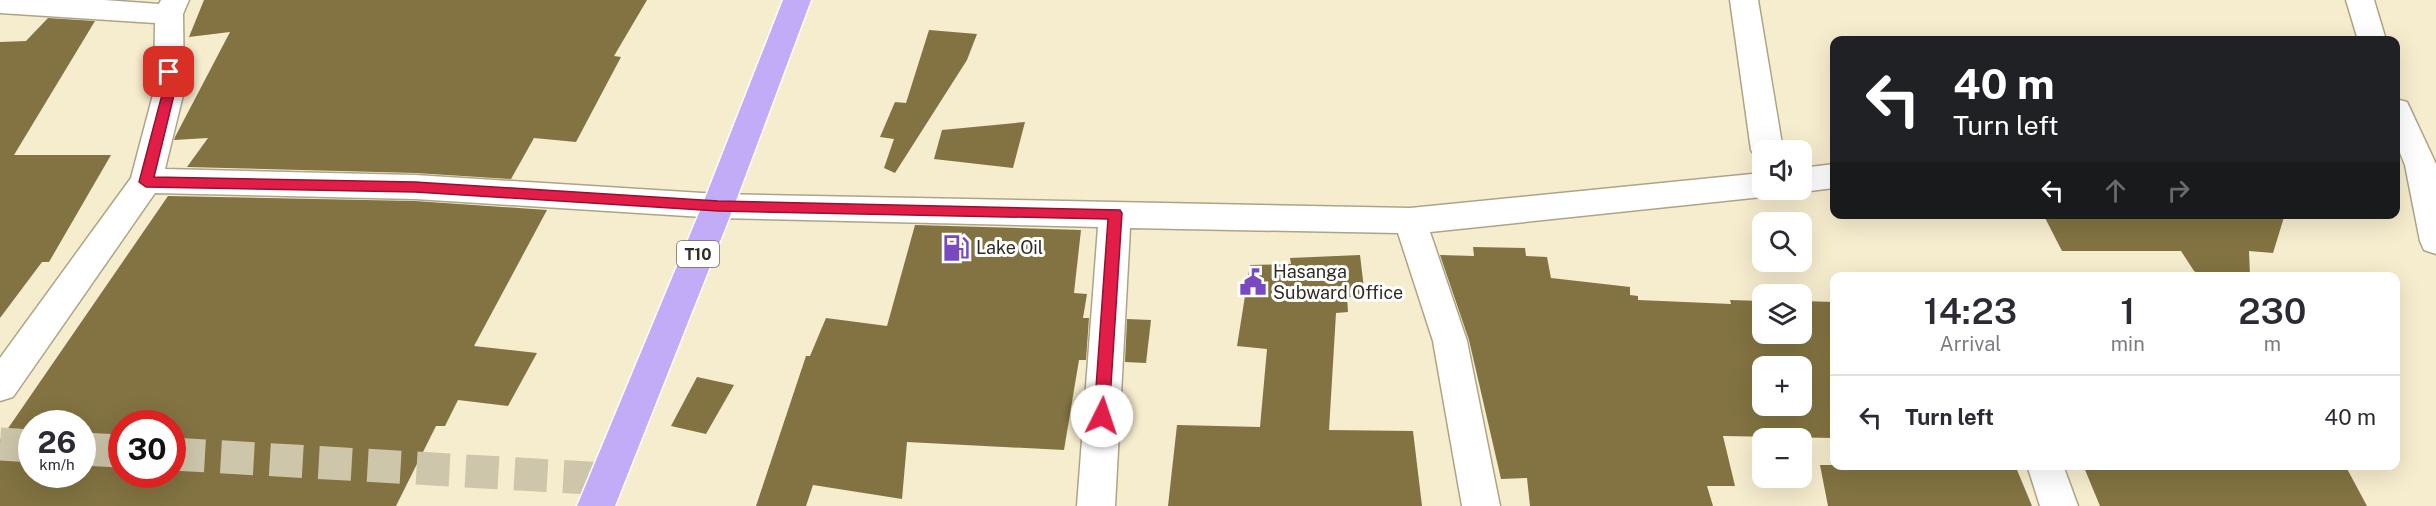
<!DOCTYPE html>
<meta charset="utf-8">
<style>
:root{--surface:#fff;--page:#f2f2f3;--text:#2b2b33;--muted:#7c7c81;--line:#e1e1e2}
body{margin:0;font-family:"Public Sans",sans-serif;background:var(--page);color:var(--text);height:100vh;display:flex;flex-direction:column;font-size:22px;white-space:nowrap}
*{box-sizing:border-box;margin:0}
p{font-size:20px;color:var(--muted)}
.icon{flex:none;width:33px;height:33px;fill:none;stroke:currentColor;stroke-width:2;stroke-linecap:round;stroke-linejoin:round}
.map{position:relative;flex:1;overflow:hidden}
.drawer{position:absolute;left:1830px;top:272px;width:570px;height:198px;display:flex;flex-direction:column;background:var(--surface);border-radius:12px;box-shadow:0 6px 24px #0002}
.drawer>*{flex:none}
.hud{position:absolute;left:1830px;top:36px;width:570px;height:183px;border-radius:12px;box-shadow:0 6px 24px #0002;background:#202124;color:#fff;overflow:hidden}
.tools{position:absolute;left:1752px;top:140px;display:grid;gap:12px}
.tools a{display:grid;place-items:center;width:60px;height:60px;border-radius:12px;background:var(--surface);box-shadow:0 6px 24px #0002;font-size:30px}
.speed{position:absolute;left:18px;top:410px;display:flex;gap:12px;font-size:30px;font-weight:700;text-align:center}
.speed>*{display:grid;place-content:center;width:78px;height:78px;border-radius:50%;background:var(--surface);box-shadow:0 6px 24px #0002;line-height:1}
.speed small{font-size:15px;font-weight:400}
.speed .limit{border:9px solid #d22;background:#fff;color:#111}
.pin{position:absolute;display:grid;place-items:center;width:51px;height:51px;color:#fff;margin:-26px;border-radius:12px;box-shadow:0 3px 9px #0006}
.me{position:absolute;width:66px;margin:-33px;rotate:4deg;stroke-linejoin:round;filter:drop-shadow(0 0 4px #0008)}
.turn{display:flex;align-items:center;gap:21px;height:126px;padding:0 24px;font-size:27px}
.turn .icon{width:78px;height:78px;stroke-width:2.5}
.turn b{display:block;font-size:42px;line-height:51px}
.lanes{display:flex;align-items:center;height:57px;padding:0 24px;background:#0003;justify-content:center;gap:30px;direction:ltr}
.lanes .off{opacity:.35}
.eta{display:flex;justify-content:space-evenly;align-items:center;height:102px;text-align:center}
.eta b{font-size:36px;font-weight:600;line-height:42px}
ul{padding:0;list-style:none}
li{display:flex;align-items:center;gap:18px;height:84px;padding:0 24px;border-top:2px solid var(--line)}
li div{flex:1}
li b{display:block;font-size:22px}
li em{font-style:normal}
.map>svg:first-child{display:block}
.building{fill:#837342;fill-rule:evenodd}
.lines{fill:none;stroke-linecap:round;stroke-linejoin:round}
.minor-tunnel{stroke:#cec6ab;stroke-width:33;stroke-dasharray:33 16;stroke-linecap:butt}
.minor-casing{stroke:#ada488;stroke-width:3}
.highway-casing{stroke:#fff;stroke-width:3}
.minor{fill:#fff;fill-rule:evenodd}
.highway{fill:#c3acf7;fill-rule:evenodd}
.route{fill:#e11d48;stroke:#92132f;stroke-width:1.5}
.labels{text-anchor:middle;stroke-width:6;stroke-linejoin:round;paint-order:stroke}
.shield{fill:#fff;stroke:#6d6b64;stroke-width:1.5}
.shield-label{font-size:16px;font-weight:bold;fill:#2f2c21}
.poi-label{font-size:18px;fill:#2f2c21;stroke:#fff;text-anchor:start}
</style>
<div class="map">
<svg width="2436" height="506" viewBox="0 0 2436 506">
<rect width="100%" height="100%" fill="#f6ecce"/>
<g class="building">
<path d="M 204,0 L 647,0 L 614,56 L 621,57 L 576,142 L 534,138 L 511,179 L 415,173 L 187,167 L 208,138 L 174,140 L 175,137 L 230,32 L 189,37 Z"/>
<path d="M 48,18 L 95,21 L 14,155 L 111,155 L 49,262 L 42,262 L 0,318 L 0,42 L 26,41 Z"/>
<path d="M 929,30 L 977,34 L 967,60 L 895,173 L 884,168 L 894,139 L 880,137 L 895,102 L 906,103 Z"/>
<path d="M 1025,122 L 1013,168 L 934,159 L 942,130 Z"/>
<path d="M 168,196 L 415,201 L 547,210 L 474,346 L 537,353 L 508,406 L 458,400 L 445,426 L 436,426 L 396,506 L 0,506 L 0,440 ZM 32,423 L 82,423 L 82,474 L 32,474 ZM 122,423 L 172,423 L 172,474 L 122,474 Z"/>
<path d="M 2043,214 L 2285,214 L 2273,253 L 2249,251 L 2250,276 L 2202,276 L 2194,271 L 2181,251 L 2062,251 Z"/>
<path d="M 915,225 L 1081,230 L 1074,293 L 1087,294 L 1083,318 L 1089,318 L 1086,360 L 1079,360 L 1064,450 L 907,442 L 902,499 L 813,485 L 806,506 L 756,506 L 806,356 L 810,356 L 826,318 L 887,326 Z"/>
<path d="M 1473,247 L 1525,248 L 1526,256 L 1547,257 L 1551,278 L 1630,287 L 1630,295 L 1638,296 L 1638,300 L 1731,304 L 1730,300 L 1762,301 L 1762,333 L 1802,333 L 1802,301 L 1834,302 L 1834,438 L 1723,436 L 1735,486 L 1707,486 L 1713,506 L 1530,506 L 1527,478 L 1501,479 L 1469,340 L 1440,255 L 1474,256 ZM 1762,366 L 1802,366 L 1802,405 L 1762,405 Z"/>
<path d="M 1360,255 L 1365,297 L 1347,297 L 1348,312 L 1336,313 L 1329,430 L 1413,431 L 1422,506 L 1168,506 L 1177,425 L 1260,427 L 1267,349 L 1237,346 L 1250,265 L 1291,264 L 1290,258 Z"/>
<path d="M 1127,319 L 1151,320 L 1146,363 L 1125,362 Z"/>
<path d="M 697,377 L 734,385 L 706,434 L 671,426 Z"/>
<path d="M 1820,465 L 2015,465 L 2032,506 L 1828,506 Z"/>
<path d="M 2083,465 L 2345,465 L 2367,506 L 2100,506 Z"/>
</g>
<g class="lines">
<g class="minor-tunnel">
<path d="M 0,444 L 32,446"/>
<path d="M 82,449 L 122,451"/>
<path d="M 172,454 L 606,479"/>
</g>
<defs>
<g id="minor">
<path d="M 0,0 L 104,0 L 159,4 L 161,0 L 189,0 L 183,14 L 184,91 L 165,169 L 415,175 L 718,194 L 1410,208 L 1762,173 L 1762,189 L 1776,189 L 1773,194 L 1762,197 L 1430,232 L 1467,341 L 1500,506 L 1462,506 L 1433,341 L 1398,233 L 1130,228 L 1115,506 L 1077,506 L 1098,227 L 718,218 L 415,199 L 155,193 L 13,397 L 0,401 L 0,358 L 131,178 L 154,91 L 155,23 L 0,13 Z"/>
<path d="M 1730,0 L 1758,0 L 1783,150 L 1762,150 L 1762,160 L 1756,158 L 1751,150 Z"/>
<path d="M 2346,0 L 2374,0 L 2386,40 L 2358,40 Z"/>
<path d="M 2396,99 L 2407,102 L 2436,164 L 2436,254 L 2424,250 L 2420,241 L 2405,165 L 2396,143 Z"/>
<path d="M 1834,164 L 1834,188 L 1802,192 L 1792,189 L 1802,189 L 1802,168 Z"/>
<path d="M 2027,465 L 2063,465 L 2078,506 L 2040,506 Z"/>
</g>
<path id="highway" d="M 783,0 L 811,0 L 734,206 L 615,506 L 577,506 L 702,206 Z"/>
</defs>
<use href="#minor" class="minor-casing"/>
<use href="#highway" class="highway-casing"/>
<use href="#minor" class="minor"/>
<use href="#highway" class="highway"/>
</g>
<path class="route" d="M 169,67 L 175,72 L 175,91 L 154,177 L 415,182 L 718,201 L 1120,210 L 1122,213 L 1109,416 L 1102,422 L 1094,416 L 1108,219 L 718,211 L 415,192 L 146,187 L 139,182 L 163,91 L 163,72 Z"/>
<defs>
<symbol id="fuel-bare" viewBox="-9 -9 18 18"><path d="M-5.5-6h7V0h2V4h1.3V-2.5L3-4.5l.8-.8L6-3V5H2.5V1h-1V6h-7ZM-4.2-4.7v3.2H.2V-4.7Z" fill="#7949c1" stroke="#fff" stroke-width="2.5" paint-order="stroke"/></symbol>
<symbol id="civic-bare" viewBox="-9 -9 18 18"><path d="M-.6-6.5H3V-4.5H.6V-3L4-1V1h2V6H-6V1h2V-1L-.6-3ZM-1.2 2.5V6h2.4V2.5Z" fill="#7949c1" stroke="#fff" stroke-width="2.5" paint-order="stroke"/></symbol>
</defs>
<g fill-rule="evenodd">
<use href="#fuel-bare" x="937" y="229" width="38" height="38"/>
<use href="#civic-bare" x="1234" y="263" width="38" height="38"/>
</g>
<g class="labels">
<rect class="shield" x="677" y="241" width="42" height="26" rx="4.5"/>
<g class="shield-label">
<text x="698" y="260">T10</text>
</g>
<g class="poi-label">
<text x="976" y="254">Lake Oil</text>
<text x="1273" y="278">Hasanga<tspan x="1273" dy="21">Subward Office</tspan></text>
</g>
</g>
</svg>
<div class="tools">
<a><svg class="icon" aria-label="sound" viewBox="0 0 24 24"><path d="M4 9h4l5-4v14l-5-4H4zM17 9q2 3 0 6"/></svg></a>
<a><svg class="icon" aria-label="search" viewBox="0 0 24 24"><circle cx="10" cy="10" r="6"/><path d="M15 15l6 6"/></svg></a>
<a><svg class="icon" aria-label="layers" viewBox="0 0 24 24"><path d="M12 4l9 5-9 5-9-5zM3 14l9 5 9-5"/></svg></a>
<a>+</a>
<a>−</a>
</div>
<div class="speed"><div>26<small>km/h</small></div><div class="limit">30</div></div>
<div class="pin" style="left:169px;top:72px;background:#d93025"><svg class="icon" aria-label="arrive" viewBox="0 0 24 24"><path d="M6 21V4h12l-3 4 3 4H6"/></svg></div>
<svg class="me" style="left:1102px;top:416px" viewBox="-20 -20 40 40"><circle r="19" fill="#fff"/><path d="M0-13L10 11 0 6-10 11z" fill="#e11d48"/></svg>
<div class="hud">
<div class="turn"><svg class="icon" aria-label="left" viewBox="0 0 24 24"><path d="M17 20v-9H6M10 6l-5 5 5 5"/></svg><div><b>40 m</b>Turn left</div></div>
<div class="lanes"><svg class="icon" aria-label="left" viewBox="0 0 24 24"><path d="M17 20v-9H6M10 6l-5 5 5 5"/></svg><svg class="icon off" aria-label="ahead" viewBox="0 0 24 24"><path d="M12 20V5M6 11l6-6 6 6"/></svg><svg class="icon off" aria-label="right" viewBox="0 0 24 24"><path d="M7 20v-9h11M14 6l5 5-5 5"/></svg></div>
</div>
<section class="drawer">
<div class="eta">
<div><b>14:23</b><p>Arrival</p></div>
<div><b>1</b><p>min</p></div>
<div><b>230</b><p>m</p></div>
</div>
<ul>
<li><svg class="icon" aria-label="left" viewBox="0 0 24 24"><path d="M17 20v-9H6M10 6l-5 5 5 5"/></svg><div><b>Turn left</b></div><em>40 m</em></li>
</ul>
</section>
</div>
